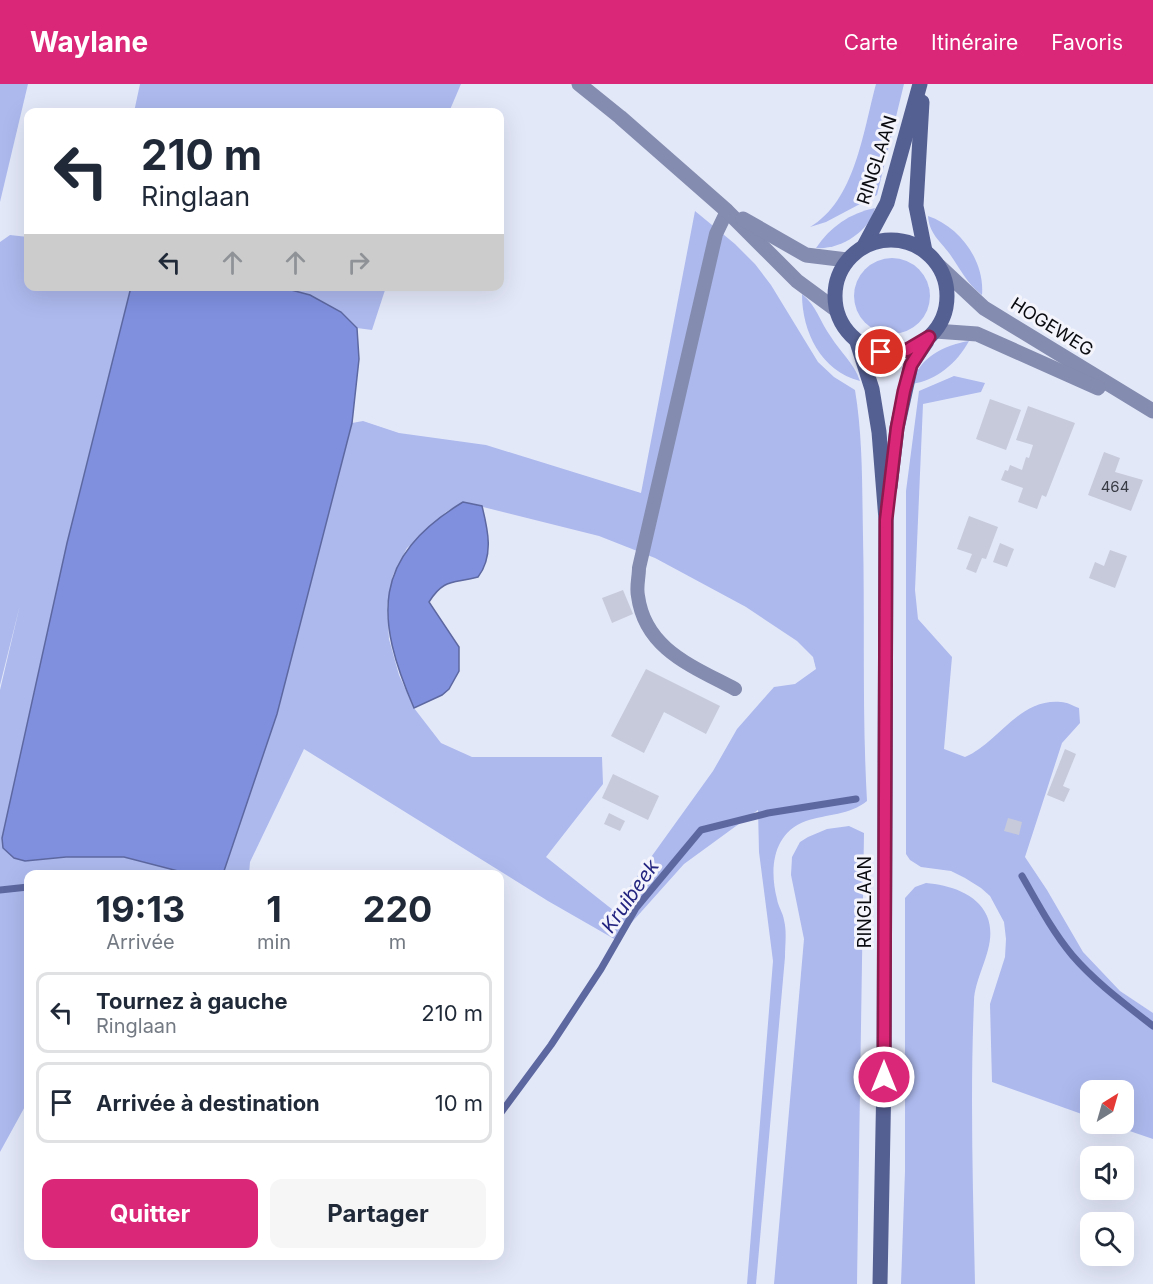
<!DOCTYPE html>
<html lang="fr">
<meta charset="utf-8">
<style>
:root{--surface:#fff;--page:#f6f6f7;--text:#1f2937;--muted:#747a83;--line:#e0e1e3;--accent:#db2777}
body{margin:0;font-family:Inter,sans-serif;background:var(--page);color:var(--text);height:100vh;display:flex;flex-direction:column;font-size:22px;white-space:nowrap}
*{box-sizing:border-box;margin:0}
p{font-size:20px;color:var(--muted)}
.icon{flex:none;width:33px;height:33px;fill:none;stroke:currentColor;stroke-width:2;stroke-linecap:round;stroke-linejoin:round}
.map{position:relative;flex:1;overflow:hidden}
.drawer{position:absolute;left:24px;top:786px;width:480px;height:390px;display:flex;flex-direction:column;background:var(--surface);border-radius:12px;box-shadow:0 6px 24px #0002}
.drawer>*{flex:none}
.top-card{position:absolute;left:24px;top:24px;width:480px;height:183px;border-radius:12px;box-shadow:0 6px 24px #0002;background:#fff;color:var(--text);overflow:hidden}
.needle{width:39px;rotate:37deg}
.buttons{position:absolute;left:1080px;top:996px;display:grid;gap:12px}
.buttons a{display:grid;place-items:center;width:54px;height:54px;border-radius:12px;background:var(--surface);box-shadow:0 6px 24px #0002;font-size:30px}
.pin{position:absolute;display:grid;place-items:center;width:51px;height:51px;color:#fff;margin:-26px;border:3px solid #fff;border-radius:50%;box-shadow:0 2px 6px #0007}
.me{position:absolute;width:66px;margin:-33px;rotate:0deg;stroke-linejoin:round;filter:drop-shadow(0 0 4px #0008)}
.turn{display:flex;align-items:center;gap:21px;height:126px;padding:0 18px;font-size:27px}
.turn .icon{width:78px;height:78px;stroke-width:2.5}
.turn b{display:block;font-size:42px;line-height:51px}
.lanes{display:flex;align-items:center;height:57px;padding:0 18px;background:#0003;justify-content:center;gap:30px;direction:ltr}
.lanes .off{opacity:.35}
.eta{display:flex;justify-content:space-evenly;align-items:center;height:102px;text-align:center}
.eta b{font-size:36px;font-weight:700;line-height:42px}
.cta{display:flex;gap:12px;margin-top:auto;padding:12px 18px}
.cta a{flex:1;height:69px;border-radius:12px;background:var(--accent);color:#fff;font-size:24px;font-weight:700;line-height:69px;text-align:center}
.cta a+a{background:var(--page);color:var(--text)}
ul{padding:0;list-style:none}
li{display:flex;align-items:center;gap:18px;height:81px;margin:0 12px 9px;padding:0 6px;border:3px solid var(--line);border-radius:12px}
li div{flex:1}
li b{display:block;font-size:22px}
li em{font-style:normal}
header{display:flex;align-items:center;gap:36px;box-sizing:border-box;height:84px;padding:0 30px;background:var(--accent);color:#fff}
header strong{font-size:28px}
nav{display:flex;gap:33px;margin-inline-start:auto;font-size:21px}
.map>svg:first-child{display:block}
.green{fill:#adb9ed;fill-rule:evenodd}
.water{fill:#8090df;stroke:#5d68a1;stroke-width:1.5}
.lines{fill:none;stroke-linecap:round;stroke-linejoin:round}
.stream{stroke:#5d68a1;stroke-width:7}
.building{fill:#c6cadb}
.service{stroke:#848caf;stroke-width:14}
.tertiary{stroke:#848caf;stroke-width:15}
.secondary{stroke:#556092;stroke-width:15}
.route-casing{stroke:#8e194d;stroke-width:15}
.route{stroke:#db2777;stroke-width:10}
.labels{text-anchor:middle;stroke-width:6;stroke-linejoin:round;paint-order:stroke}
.number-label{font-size:15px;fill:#393b44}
.street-label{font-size:18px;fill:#0a0b11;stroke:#f4f5fc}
.water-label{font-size:20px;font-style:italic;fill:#242580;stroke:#f4f5fc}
</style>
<header>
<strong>Waylane</strong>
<nav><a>Carte</a><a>Itinéraire</a><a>Favoris</a></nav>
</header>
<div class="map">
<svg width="1153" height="1200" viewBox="0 0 1153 1200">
<rect width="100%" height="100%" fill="#e3e8f9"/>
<g class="green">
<path d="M 0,0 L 28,0 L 0,118 Z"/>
<path d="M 140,0 L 461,0 L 449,28 L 134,28 Z"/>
<path d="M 876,0 L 904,0 L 877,111 L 826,138 L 810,143 C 855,117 863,48 876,0 Z"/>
<path d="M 875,124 C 869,148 840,166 816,164 C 830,143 850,129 875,124 Z"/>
<path d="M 695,127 L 735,160 L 755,180 L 771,201 L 818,278 L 834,293 L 855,306 C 863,354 862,403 863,452 C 865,540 862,629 867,717 C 850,731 827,730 806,737 C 773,749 769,784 777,815 C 778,822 783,829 784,836 C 787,848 785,861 785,873 L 756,1200 L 747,1200 L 773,877 L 759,768 L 758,726 L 684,780 L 616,856 L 548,817 L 304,665 L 250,778 L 249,790 L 28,790 L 28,1017 L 0,1068 L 0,606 L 20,521 L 0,601 L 0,158 L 10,151 L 28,153 L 28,202 L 131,203 L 67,459 L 2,754 L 25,777 L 66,773 L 124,773 L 178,787 L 223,787 L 277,630 L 352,339 L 363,337 L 399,349 L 486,361 L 641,409 ZM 463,418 L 599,452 L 655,474 L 746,523 L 797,557 L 813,573 L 816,585 L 795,600 L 774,603 L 737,645 L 713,687 L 613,826 L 546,773 L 603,700 L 602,673 L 472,673 L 441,659 L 414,624 L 399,591 L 389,555 L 387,522 L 393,491 L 407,464 L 446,428 Z"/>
<path d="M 928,132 C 960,143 985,177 982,211 C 966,199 960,184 949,169 C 940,157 929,149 928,132 Z"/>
<circle cx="892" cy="212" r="38"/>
<path d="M 280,203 L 386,203 L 372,246 L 357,244 C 333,219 313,212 280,203 Z"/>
<path d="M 802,210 C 817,222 820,238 831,253 C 841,269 854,279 860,297 C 821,287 802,248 802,210 Z"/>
<path d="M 969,257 C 957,279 937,296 912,300 C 918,274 944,261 969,257 Z"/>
<path d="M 954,292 L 985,299 L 981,308 L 923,320 L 915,506 L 918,535 L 952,573 L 944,665 L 965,673 C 998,659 1019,614 1061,618 C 1067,618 1073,622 1079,624 L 1080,639 L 1062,659 L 1025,773 L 1047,806 L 1083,868 L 1120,907 L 1153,929 L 1153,1055 L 1109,1040 L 1124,1040 L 1124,1006 L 1090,1006 L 1090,1033 L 992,998 L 990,920 L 1005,873 L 1006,855 L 1004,838 L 990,812 L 981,804 L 965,794 L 951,787 L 921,783 L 910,776 L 906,770 L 906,407 L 919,307 Z"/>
<path d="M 849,742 L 864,749 L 857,1200 L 774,1200 L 804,855 L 791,791 L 792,773 L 800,758 L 808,753 L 827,745 Z"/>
<path d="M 926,799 C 949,801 977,809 987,832 C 999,861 975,889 974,917 C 970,1011 973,1106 975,1200 L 901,1200 L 905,1087 L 905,814 L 915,803 Z"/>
</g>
<g class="water">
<path d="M 131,203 L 280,203 L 310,211 L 341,228 L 357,244 L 359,275 L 352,339 L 277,630 L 224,787 L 178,787 L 124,773 L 66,773 L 25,777 L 14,774 L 3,764 L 2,754 L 67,459 Z"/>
<path d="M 463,418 L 482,422 C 488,446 494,472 478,493 C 453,500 444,494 429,518 L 459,563 L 459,587 L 449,605 L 442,611 L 414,624 C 375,534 371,474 463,418 Z"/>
</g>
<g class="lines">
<g class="stream">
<path d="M 1022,792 C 1037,818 1052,847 1072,871 C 1095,898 1125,920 1153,942"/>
<path d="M 0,806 L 28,803"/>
<path d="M 500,1030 L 551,961 L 601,885 L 636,824 L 701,746 L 768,729 L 856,715"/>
</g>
</g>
<g class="building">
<path d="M 990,315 L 1021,326 L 1006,366 L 976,355 Z"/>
<path d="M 1028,322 L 1075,339 L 1046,413 L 1042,411 L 1037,425 L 1018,418 L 1023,404 L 1001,396 L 1005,386 L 1008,387 L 1010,381 L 1022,386 L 1026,373 L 1029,374 L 1033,361 L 1016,356 Z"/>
<path d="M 1104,368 L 1120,374 L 1115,388 L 1143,396 L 1131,427 L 1088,411 Z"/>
<path d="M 969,432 L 998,443 L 986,475 L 982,474 L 976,489 L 966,485 L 972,470 L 957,465 Z"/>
<path d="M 1000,459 L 1014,465 L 1007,483 L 993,478 Z"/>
<path d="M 1110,466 L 1127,472 L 1115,504 L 1089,494 L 1095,478 L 1104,482 Z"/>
<path d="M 623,506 L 633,530 L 612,539 L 602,514 Z"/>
<path d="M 646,585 L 720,622 L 706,650 L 664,628 L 644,669 L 611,652 Z"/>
<path d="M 1065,665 L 1076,670 L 1063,702 L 1070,705 L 1064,718 L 1047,711 Z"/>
<path d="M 613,690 L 659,712 L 648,736 L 602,714 Z"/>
<path d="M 609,729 L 625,737 L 620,747 L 604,740 Z"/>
<path d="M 1008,734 L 1022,738 L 1019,751 L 1004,747 Z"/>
</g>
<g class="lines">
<path class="service" d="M 727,127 L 716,150 L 639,484 C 639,493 636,503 638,512 C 645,565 692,582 735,605"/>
<g class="tertiary">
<path d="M 579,0 L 620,33 L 727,127 L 797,197 L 835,225"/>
<path d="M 743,135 L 806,171 L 847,176"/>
<path d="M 939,182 L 984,224 L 1153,327"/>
<path d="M 935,247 L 977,250 L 1098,304"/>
</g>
<g class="secondary">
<path d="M 922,18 L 916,122 L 925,167"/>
<circle cx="891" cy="212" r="56"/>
<path d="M 864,162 L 887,119 L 920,0"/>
<path d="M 857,258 L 872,305 L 879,348 L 886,436 L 884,993 L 880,1200"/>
<path d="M 890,403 L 897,344 L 911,281 L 927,257"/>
</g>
</g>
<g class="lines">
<defs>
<path id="route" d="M 881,268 L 907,266 L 929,253 L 911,281 L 904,307 L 897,344 L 886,436 L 884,993"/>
</defs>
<use href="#route" class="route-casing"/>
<use href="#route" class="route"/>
</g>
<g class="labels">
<g class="number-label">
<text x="1115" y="408">464</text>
</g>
<g class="street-label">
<text transform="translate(877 76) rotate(-72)" y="6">RINGLAAN</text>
<text transform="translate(1052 243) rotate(32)" y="6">HOGEWEG</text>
<text transform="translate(865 818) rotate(-90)" y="6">RINGLAAN</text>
</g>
<g class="water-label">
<text transform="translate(630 812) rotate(-55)" y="7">Kruibeek</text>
</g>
</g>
</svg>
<div class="buttons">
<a><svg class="needle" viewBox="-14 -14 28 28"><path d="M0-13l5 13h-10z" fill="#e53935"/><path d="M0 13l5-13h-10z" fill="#747a83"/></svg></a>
<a><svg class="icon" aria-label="sound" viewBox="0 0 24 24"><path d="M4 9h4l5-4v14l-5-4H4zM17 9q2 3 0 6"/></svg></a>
<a><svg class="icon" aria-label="search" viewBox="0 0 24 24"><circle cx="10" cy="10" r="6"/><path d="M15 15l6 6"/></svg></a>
</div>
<div class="pin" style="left:881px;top:268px;background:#d93025"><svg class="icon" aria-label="arrive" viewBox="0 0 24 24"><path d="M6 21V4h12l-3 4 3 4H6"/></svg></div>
<svg class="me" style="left:884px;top:993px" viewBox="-20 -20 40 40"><circle r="17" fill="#db2777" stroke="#fff" stroke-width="3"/><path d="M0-11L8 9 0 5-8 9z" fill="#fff"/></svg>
<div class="top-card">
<div class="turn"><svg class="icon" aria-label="left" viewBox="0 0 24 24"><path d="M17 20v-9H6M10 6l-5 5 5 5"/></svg><div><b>210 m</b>Ringlaan</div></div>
<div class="lanes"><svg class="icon" aria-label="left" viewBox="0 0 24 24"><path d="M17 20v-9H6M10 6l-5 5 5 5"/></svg><svg class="icon off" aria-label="ahead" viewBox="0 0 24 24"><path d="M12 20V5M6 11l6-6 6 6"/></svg><svg class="icon off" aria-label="ahead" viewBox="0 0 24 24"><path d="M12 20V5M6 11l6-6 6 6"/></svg><svg class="icon off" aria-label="right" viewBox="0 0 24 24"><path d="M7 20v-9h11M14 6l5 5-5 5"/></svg></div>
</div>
<section class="drawer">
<div class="eta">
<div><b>19:13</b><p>Arrivée</p></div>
<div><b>1</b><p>min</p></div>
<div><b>220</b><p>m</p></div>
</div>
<ul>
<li><svg class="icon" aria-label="left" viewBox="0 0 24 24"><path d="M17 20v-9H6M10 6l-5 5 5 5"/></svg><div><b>Tournez à gauche</b><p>Ringlaan</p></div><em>210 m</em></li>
<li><svg class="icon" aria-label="arrive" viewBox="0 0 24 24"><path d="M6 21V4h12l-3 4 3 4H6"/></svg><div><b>Arrivée à destination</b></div><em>10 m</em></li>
</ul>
<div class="cta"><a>Quitter</a><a>Partager</a></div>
</section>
</div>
